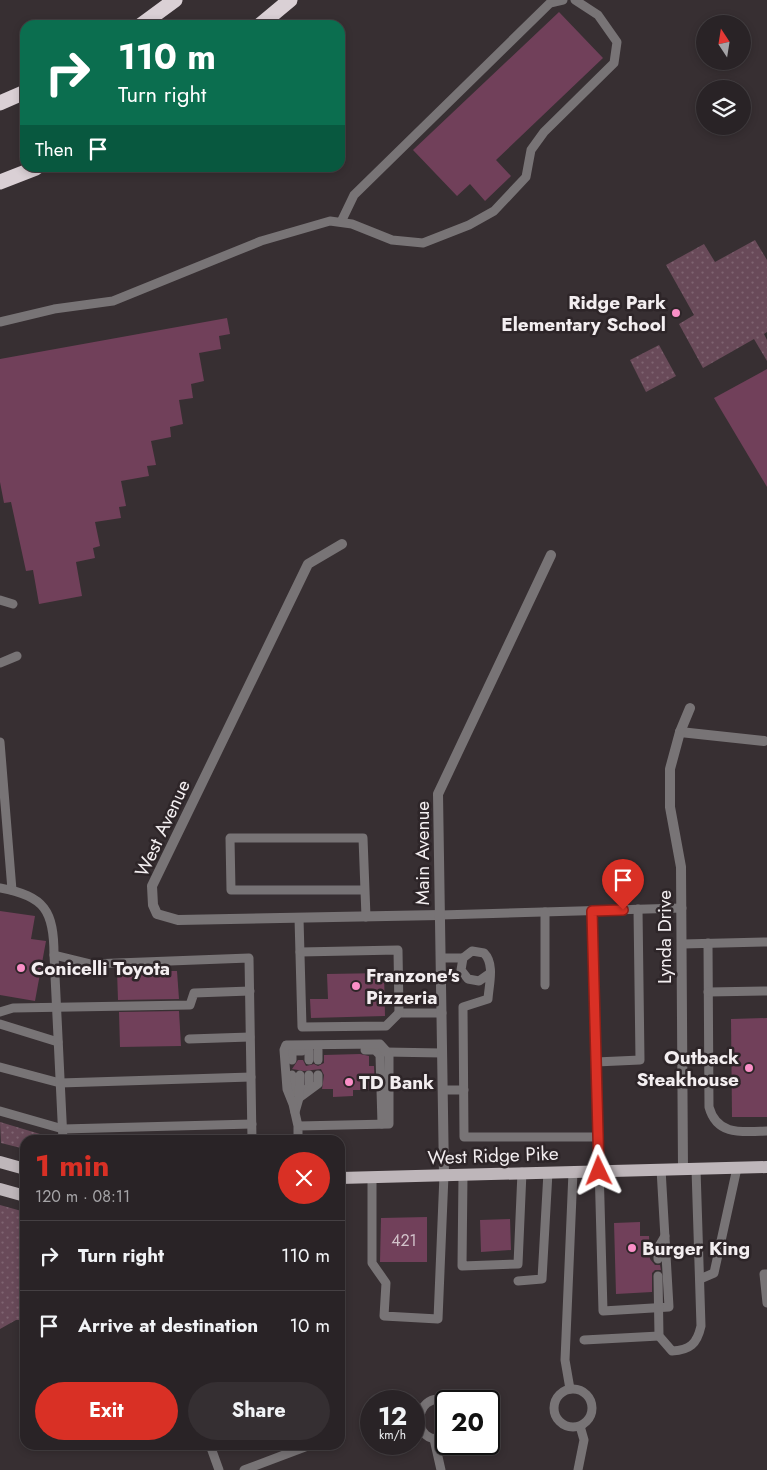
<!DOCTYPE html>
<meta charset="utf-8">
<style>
:root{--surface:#292326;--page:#352f32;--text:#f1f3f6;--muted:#a5a4a7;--line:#454043;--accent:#d93025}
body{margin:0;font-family:Jost,sans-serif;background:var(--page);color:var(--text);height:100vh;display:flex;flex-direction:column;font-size:19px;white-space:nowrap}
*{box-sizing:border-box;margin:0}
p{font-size:16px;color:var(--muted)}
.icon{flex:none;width:28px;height:28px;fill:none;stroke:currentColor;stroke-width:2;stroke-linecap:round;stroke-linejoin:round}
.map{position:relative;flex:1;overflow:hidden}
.panel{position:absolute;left:20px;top:1135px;width:325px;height:315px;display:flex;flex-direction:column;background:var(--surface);border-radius:15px;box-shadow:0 2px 8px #0003,0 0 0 1px var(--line)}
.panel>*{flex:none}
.guide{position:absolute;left:20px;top:20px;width:325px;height:152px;border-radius:15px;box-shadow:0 2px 8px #0003,0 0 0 1px var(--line);background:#0b6e4f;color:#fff;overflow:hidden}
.needle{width:32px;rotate:348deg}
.fabs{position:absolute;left:696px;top:15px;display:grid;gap:10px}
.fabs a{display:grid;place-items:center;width:55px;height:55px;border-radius:50%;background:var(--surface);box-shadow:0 2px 8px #0003,0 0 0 1px var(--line);font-size:25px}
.speed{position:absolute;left:360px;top:1390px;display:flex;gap:10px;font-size:25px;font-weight:700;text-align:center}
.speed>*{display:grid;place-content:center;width:65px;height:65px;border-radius:50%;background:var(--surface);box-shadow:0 2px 8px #0003,0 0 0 1px var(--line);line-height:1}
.speed small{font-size:12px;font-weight:400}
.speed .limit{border:2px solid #111;border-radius:8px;background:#fff;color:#111}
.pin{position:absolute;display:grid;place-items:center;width:42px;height:42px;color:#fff;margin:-51px -21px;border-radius:50% 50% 50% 0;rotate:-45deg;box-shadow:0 0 5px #0007}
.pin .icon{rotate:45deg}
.me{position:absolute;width:55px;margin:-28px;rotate:358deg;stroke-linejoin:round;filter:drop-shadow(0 0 4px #0008)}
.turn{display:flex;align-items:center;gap:18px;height:105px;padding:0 15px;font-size:22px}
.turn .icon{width:65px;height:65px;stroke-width:2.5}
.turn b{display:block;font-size:35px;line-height:42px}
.then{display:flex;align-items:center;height:48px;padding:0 15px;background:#0003;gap:10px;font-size:19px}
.round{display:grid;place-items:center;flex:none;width:52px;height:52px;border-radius:26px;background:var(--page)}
.head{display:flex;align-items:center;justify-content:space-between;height:85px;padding:0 15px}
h1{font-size:30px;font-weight:700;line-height:38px;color:var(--accent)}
.action{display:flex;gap:10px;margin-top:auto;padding:10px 15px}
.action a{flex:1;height:58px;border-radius:30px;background:var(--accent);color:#fff;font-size:20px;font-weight:700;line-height:58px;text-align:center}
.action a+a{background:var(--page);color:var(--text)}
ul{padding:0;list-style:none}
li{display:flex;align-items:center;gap:15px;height:70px;padding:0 15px;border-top:1px solid var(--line)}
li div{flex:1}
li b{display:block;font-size:19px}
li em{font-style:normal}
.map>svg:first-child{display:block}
.grass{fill:url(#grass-dots)}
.building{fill:#71405a}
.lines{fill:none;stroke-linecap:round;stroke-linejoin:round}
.service{stroke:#787476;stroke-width:9}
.minor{stroke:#787476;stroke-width:10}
.primary{stroke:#beb6ba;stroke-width:12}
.motorway{stroke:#dad0d5;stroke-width:15}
.route-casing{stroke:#8d1f18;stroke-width:12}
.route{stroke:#d93025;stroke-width:9}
.poi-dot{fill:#fa8fc7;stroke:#2d2528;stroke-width:2}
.labels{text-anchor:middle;stroke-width:5;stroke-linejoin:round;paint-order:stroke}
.number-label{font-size:16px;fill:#d2c2ca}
.poi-label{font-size:19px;font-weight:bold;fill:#f3eef0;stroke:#2d2528;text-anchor:start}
.street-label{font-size:19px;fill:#f3eef0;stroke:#2d2528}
</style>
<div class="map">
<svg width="767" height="1470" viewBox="0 0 767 1470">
<defs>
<pattern id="grass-dots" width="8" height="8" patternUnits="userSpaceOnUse" patternTransform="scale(1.25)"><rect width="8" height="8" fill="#694a59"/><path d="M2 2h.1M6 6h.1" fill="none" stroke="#7f6471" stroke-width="1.8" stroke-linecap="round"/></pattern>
</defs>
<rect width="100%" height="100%" fill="#372f32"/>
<g class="grass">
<path d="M 755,240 L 767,260 L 767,332 L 764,334 L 767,340 L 767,361 L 754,339 L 703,368 L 679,324 L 694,315 L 666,265 L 704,244 L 715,262 Z"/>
<path d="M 659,345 L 676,376 L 646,392 L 630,360 Z"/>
<path d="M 0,1122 L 40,1134 L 44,1138 L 25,1140 L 25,1149 L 1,1143 Z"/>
<path d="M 0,1205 L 25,1212 L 25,1320 L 16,1320 L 0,1329 Z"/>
</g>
<g class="building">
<path d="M 559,12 L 603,58 L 496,160 L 511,176 L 485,201 L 470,184 L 457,196 L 413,150 Z"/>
<path d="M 227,318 L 230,334 L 219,336 L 221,349 L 199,353 L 204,381 L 191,384 L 193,398 L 179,400 L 183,424 L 170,427 L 171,437 L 151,441 L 156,465 L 147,466 L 149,476 L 121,481 L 126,506 L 119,507 L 121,518 L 95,522 L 100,546 L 93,548 L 95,558 L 76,562 L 82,596 L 39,604 L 33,570 L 26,571 L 11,502 L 4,503 L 0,482 L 0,359 Z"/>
<path d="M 767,369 L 767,487 L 714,398 Z"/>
<path d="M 0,911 L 35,916 L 31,939 L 46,941 L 35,1001 L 0,995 Z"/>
<path d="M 117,971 L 177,971 L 179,999 L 118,1000 Z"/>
<path d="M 384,973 L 385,1016 L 311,1018 L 310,999 L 328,999 L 327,974 Z"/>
<path d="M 179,1011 L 181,1046 L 120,1047 L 119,1012 Z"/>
<path d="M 767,1018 L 767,1117 L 732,1117 L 731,1019 Z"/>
<path d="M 360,1054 L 369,1056 L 369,1066 L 374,1066 L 375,1090 L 353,1090 L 353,1096 L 333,1097 L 333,1089 L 322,1089 L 324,1075 L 321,1069 L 304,1071 L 292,1069 L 298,1060 L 303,1060 L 306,1066 L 314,1064 L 318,1066 L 324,1063 L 324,1055 Z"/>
<path d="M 427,1217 L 427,1262 L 380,1262 L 381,1218 Z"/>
<path d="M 510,1219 L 511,1250 L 481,1252 L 480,1220 Z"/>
<path d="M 640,1222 L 640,1236 L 649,1236 L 650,1259 L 655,1265 L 660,1265 L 661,1270 L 655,1270 L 652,1273 L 652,1292 L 616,1294 L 614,1223 Z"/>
</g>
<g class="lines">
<g class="service">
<path d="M 341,222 L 354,195 L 550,3 L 563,0"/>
<path d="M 0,322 L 54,309 L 113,301 L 261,241 L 330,221 L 352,224 L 392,240 L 423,243 L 469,225 L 494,211 L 526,177 L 531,150 L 544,132 L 614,63 L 617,42 L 598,15 L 575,0"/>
<path d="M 0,600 L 13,604"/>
<path d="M 0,663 L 17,656"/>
<path d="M 0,742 L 12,890"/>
<path d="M 0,888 C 45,896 54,911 54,955"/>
<path d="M 364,890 L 231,890 L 230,838 L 363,838 L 366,917"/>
<path d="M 592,911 L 603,1311 L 669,1307 L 661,1169"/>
<path d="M 440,915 L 682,908"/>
<path d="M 299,918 L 302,1027 L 386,1026 L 399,1013 L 442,1013"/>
<path d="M 708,943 L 709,1107 C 717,1136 742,1132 767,1131"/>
<path d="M 682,944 L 767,942"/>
<path d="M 300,952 L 398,950 L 399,1013"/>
<path d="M 441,958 L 463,958"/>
<path d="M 489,974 L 479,981 L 468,979 L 461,970 L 463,958 L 472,951 L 484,953 C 495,964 489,984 488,999 L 463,1007 L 464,1137 L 597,1137"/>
<path d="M 545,985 L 545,912"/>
<path d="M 708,992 L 767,991"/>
<path d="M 0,1012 L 13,1008 L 190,1005 L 194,993 L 250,991"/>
<path d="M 0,1024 L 58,1042"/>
<path d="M 189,1039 L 250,1037"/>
<path d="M 318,1050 L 318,1060"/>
<path d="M 365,1050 L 375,1050 L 380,1055 L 382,1124"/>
<path d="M 385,1052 L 442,1053"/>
<path d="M 292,1060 L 292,1051 L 302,1051"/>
<path d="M 309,1060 L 309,1051"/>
<path d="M 596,1062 L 640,1060 L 638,909"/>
<path d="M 0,1067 L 60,1083 L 251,1077"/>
<path d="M 292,1075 L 293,1092"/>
<path d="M 443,1090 L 464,1090"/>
<path d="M 304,1093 L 309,1086 L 309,1075"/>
<path d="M 299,1098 L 318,1084 L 318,1075"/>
<path d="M 0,1111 L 63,1129 L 252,1124"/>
<path d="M 295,1112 L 299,1098 L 300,1075"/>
<path d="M 63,1140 L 54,955 L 91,964 L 249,958 L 252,1140"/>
<path d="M 298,1140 L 298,1126 L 389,1124 L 389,1054 L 380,1044 L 286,1045 L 284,1050 L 287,1089 L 293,1104 L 298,1126"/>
<path d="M 463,1175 L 462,1266 L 518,1264 L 522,1172"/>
<path d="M 372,1177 L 372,1263 L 386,1283 L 384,1316 L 438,1319 L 444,1175"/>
<path d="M 658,1259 L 658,1248 L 665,1236"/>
<path d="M 767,1274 L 764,1274 L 767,1303"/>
<path d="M 658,1276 L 659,1336 L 672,1351 C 690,1350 697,1344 701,1326 L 696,1169"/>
<path d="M 700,1279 L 714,1273 L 737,1168"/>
<path d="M 518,1281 L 542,1279 L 548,1172"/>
<path d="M 584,1340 L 659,1336"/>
<circle cx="573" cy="1408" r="19"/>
<path d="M 570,1389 L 565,1360 L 573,1172"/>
<path d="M 446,1437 C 410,1450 412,1389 446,1401"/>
<path d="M 434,1439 L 441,1470"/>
<path d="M 210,1445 L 219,1470"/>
<path d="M 244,1470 L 305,1447 L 304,1445"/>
<path d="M 578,1470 L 584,1440 L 580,1426"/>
</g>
<g class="minor">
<path d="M 342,544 L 308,564 L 152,886 L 153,905 L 157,914 L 178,920 L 440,915"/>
<path d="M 680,732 L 764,741"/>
<path d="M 683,1169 L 681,867 L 670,807 L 670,769 L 680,732 L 690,708"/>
<path d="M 444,1175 L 438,794 L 551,555"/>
</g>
<g class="primary">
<path d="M 0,1162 L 25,1169"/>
<path d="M 340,1178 L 767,1167"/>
<path d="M 0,1189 L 25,1196"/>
</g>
<g class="motorway">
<path d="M 141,25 L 175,0"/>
<path d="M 260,25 L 290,0"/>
<path d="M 0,103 L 25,92"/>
<path d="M 0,182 L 36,168"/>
</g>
</g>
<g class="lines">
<defs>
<path id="route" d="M 599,1171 L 592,911 L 623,910"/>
</defs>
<use href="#route" class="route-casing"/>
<use href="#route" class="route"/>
</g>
<g class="poi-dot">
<circle cx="676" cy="313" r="5"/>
<circle cx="21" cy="968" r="5"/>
<circle cx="356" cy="986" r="5"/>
<circle cx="749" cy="1068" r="5"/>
<circle cx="349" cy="1082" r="5"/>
<circle cx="632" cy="1248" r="5"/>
</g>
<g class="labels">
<g class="number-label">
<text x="404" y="1246">421</text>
</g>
<g class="poi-label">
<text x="666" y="309" text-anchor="end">Ridge Park<tspan x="666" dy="22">Elementary School</tspan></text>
<text x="31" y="975">Conicelli Toyota</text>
<text x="366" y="982">Franzone's<tspan x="366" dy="22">Pizzeria</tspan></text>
<text x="739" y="1064" text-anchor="end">Outback<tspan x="739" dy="22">Steakhouse</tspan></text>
<text x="359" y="1089">TD Bank</text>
<text x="642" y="1255">Burger King</text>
</g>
<g class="street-label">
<text transform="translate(162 828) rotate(-65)" y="7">West Avenue</text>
<text transform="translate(422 853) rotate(-90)" y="7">Main Avenue</text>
<text transform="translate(664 937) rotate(-90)" y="7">Lynda Drive</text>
<text transform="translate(493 1155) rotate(-2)" y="7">West Ridge Pike</text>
</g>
</g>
</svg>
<div class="fabs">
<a><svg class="needle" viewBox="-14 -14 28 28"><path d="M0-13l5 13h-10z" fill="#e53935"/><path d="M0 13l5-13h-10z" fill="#a5a4a7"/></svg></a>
<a><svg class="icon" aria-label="layers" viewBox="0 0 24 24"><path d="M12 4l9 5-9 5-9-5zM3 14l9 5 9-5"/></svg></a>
</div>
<div class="speed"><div>12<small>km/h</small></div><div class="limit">20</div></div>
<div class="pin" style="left:623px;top:910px;background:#d93025"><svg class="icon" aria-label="arrive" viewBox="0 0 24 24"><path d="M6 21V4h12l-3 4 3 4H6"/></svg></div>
<svg class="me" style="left:599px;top:1171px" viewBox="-20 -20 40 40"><path d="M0-17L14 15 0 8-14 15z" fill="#d93025" stroke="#fff" stroke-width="4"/></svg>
<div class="guide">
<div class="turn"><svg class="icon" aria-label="right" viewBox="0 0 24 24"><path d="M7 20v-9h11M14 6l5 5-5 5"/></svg><div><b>110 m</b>Turn right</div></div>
<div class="then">Then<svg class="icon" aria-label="arrive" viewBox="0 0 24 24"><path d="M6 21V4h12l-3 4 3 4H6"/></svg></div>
</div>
<section class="panel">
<div class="head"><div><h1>1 min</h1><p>120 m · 08:11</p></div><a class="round" style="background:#d93025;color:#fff"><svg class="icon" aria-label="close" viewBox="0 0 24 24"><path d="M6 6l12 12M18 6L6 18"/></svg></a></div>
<ul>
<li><svg class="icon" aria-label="right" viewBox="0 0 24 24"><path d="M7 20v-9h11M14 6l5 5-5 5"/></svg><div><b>Turn right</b></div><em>110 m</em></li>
<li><svg class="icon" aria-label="arrive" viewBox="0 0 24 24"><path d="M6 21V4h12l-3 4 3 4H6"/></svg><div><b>Arrive at destination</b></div><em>10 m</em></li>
</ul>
<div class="action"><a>Exit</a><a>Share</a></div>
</section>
</div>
